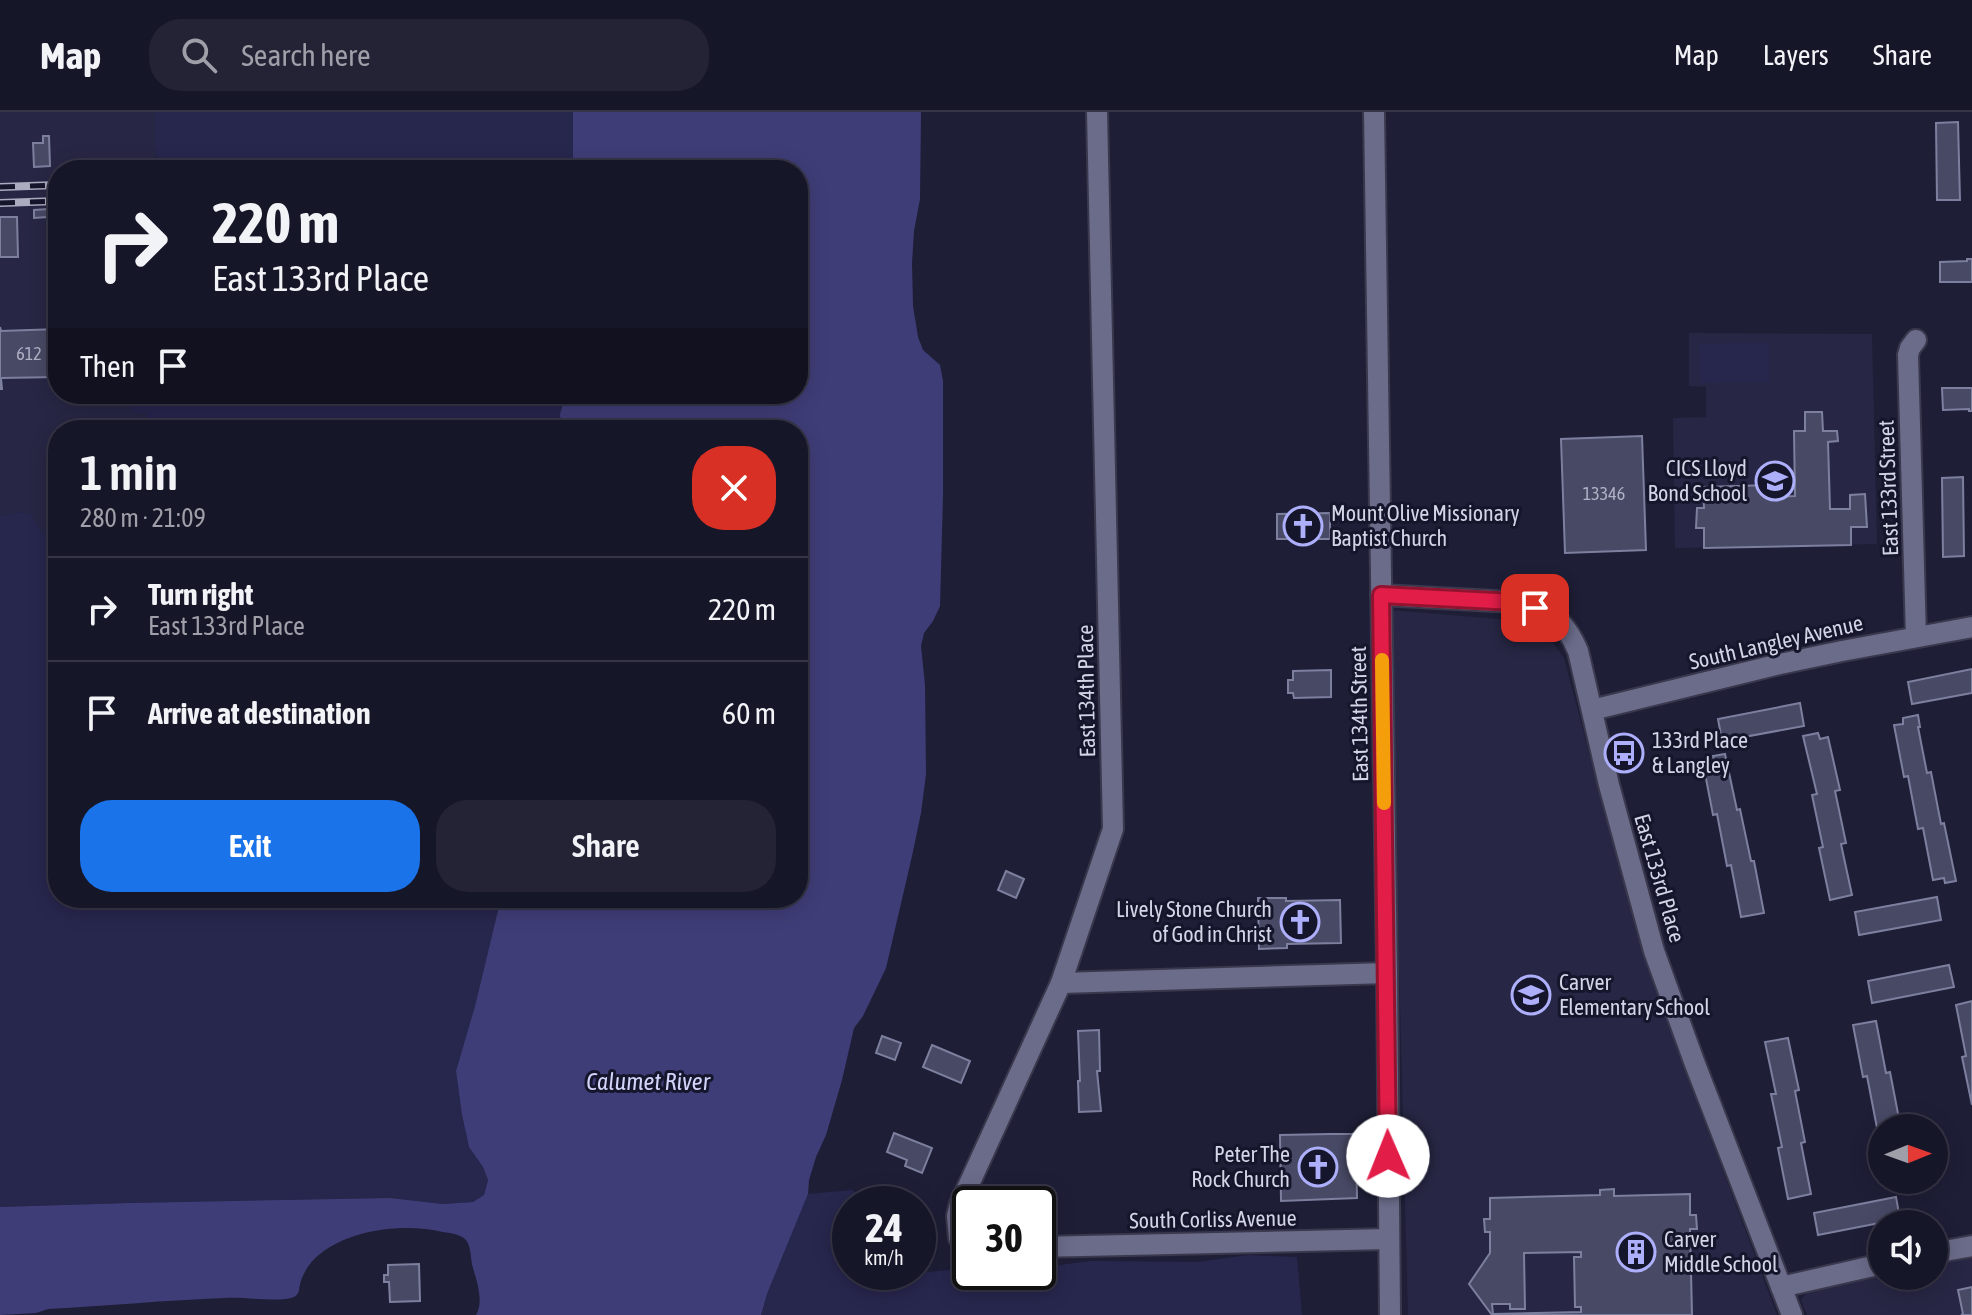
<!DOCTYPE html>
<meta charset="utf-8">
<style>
:root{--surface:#161629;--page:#232335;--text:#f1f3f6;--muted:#9e9fa8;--line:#353546;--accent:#1a73e8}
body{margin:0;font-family:"Asap Condensed",sans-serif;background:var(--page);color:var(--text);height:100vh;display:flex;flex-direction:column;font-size:30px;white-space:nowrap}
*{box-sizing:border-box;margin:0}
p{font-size:26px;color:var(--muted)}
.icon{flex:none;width:44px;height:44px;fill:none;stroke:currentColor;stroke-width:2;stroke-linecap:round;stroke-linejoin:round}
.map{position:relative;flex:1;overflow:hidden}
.sheet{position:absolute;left:48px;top:308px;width:760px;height:488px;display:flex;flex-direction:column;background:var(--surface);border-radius:32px;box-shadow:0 4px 20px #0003,0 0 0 2px var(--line)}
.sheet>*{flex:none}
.top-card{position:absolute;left:48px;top:48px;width:760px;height:244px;border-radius:32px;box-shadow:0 4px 20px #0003,0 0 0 2px var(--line);background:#161629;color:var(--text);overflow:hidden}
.needle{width:52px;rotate:89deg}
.controls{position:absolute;left:1868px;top:1002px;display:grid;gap:16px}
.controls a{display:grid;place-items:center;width:80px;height:80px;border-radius:50%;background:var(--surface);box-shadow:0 4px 20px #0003,0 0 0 2px var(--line);font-size:40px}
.speed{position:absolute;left:832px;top:1074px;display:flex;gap:16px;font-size:40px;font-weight:700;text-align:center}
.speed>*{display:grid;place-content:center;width:104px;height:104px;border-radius:50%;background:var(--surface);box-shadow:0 4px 20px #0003,0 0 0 2px var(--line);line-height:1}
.speed small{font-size:20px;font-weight:400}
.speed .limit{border:4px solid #111;border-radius:12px;background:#fff;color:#111}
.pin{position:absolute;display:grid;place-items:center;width:68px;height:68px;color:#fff;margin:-34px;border-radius:16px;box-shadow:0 4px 12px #0006}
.me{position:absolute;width:88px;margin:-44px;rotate:359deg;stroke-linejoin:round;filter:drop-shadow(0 0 6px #0008)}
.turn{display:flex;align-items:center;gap:28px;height:168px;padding:0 32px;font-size:36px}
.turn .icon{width:104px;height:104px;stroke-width:2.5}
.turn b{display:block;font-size:56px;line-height:68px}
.then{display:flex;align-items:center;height:76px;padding:0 32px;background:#0003;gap:16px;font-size:30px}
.round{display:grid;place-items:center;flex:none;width:84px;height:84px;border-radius:32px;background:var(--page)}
.overview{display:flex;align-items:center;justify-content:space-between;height:136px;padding:0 32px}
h1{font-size:48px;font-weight:600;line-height:60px}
.primary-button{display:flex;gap:16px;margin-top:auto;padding:16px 32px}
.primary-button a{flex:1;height:92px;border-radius:32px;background:var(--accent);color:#fff;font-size:32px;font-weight:600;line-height:92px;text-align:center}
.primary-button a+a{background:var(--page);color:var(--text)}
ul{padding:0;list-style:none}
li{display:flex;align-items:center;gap:24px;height:104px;padding:0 32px;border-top:2px solid var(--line)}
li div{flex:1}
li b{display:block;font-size:30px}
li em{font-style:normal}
header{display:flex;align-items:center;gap:48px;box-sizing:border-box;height:112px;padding:0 40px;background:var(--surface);border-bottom:2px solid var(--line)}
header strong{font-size:38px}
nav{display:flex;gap:44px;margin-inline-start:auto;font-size:28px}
.search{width:560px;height:72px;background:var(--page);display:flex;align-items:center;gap:20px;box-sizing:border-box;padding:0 28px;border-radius:32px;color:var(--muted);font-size:30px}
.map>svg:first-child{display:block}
.built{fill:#272745}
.green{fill:#27264d}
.water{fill:#3f3d77}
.building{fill:#484965;stroke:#7d7f9e;stroke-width:2;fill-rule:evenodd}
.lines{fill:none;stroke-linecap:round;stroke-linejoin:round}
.minor-casing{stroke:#39384d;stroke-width:24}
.minor{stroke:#6b6c8a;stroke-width:20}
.rail-casing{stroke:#abacbf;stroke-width:8}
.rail{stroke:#15152c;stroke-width:5;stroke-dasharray:15;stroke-linecap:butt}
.route-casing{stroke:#92132f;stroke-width:20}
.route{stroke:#e11d48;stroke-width:14}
.slow{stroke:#f59e0b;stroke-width:14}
.labels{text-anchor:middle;stroke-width:6;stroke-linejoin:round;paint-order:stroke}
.number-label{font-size:18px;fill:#b0b1c5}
.poi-label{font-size:22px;fill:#d3d4e5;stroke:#15152c;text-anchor:start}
.street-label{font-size:22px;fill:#d3d4e5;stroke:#15152c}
.water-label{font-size:24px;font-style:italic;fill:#d2d4f9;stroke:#15152c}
</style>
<header>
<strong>Map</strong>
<div class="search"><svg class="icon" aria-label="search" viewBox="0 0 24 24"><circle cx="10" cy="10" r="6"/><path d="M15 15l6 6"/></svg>Search here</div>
<nav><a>Map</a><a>Layers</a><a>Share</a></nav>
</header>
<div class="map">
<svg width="1972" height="1203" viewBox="0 0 1972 1203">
<rect width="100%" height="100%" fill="#1e1e37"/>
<g class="built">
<path d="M 0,0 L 155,0 L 155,37 L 161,58 L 58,58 L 58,282 L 126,282 L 127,285 L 146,302 L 150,318 L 58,318 L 58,422 L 42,421 L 21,400 L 0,404 Z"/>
<path d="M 1689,221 L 1872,222 L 1877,432 L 1675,436 L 1673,306 L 1706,305 L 1706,275 L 1689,274 Z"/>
<path d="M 1390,498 L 1522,509 L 1546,521 L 1564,546 L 1606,705 L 1638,812 L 1684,955 L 1777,1203 L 1408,1203 Z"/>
<path d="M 1972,1144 L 1972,1203 L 1807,1203 L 1801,1188 L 1808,1180 L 1882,1164 L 1934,1164 L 1934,1153 Z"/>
</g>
<g class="green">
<path d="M 155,0 L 573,0 L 573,58 L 161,58 L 155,37 Z"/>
<path d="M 1769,230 L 1770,270 L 1700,271 L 1699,232 Z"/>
<path d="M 126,282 L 566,282 L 560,302 L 561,318 L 150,318 L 146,302 L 131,300 Z"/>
<path d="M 21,400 L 31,403 L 42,421 L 58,422 L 58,786 L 501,786 L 475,894 L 456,959 L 462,1003 L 469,1035 L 483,1055 L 488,1068 L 484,1083 L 473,1090 L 443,1092 L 390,1086 L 130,1091 L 0,1095 L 0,404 Z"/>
<path d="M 852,1078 L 875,1092 L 850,1092 L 850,1160 L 918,1160 L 918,1152 L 927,1160 L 958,1157 L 970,1154 L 970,1160 L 1038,1160 L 1038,1149 L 1052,1154 L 1090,1149 L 1197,1150 L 1248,1143 L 1297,1145 L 1302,1203 L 761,1203 L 767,1182 L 808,1082 Z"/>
<path d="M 918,1094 L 933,1101 L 926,1131 L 918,1149 Z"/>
</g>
<path class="water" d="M 573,0 L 921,0 L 920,87 L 914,119 L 912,151 L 913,194 L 918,225 L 923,238 L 940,253 L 943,269 L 943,383 L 940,494 L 933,509 L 924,521 L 921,534 L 925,573 L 926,662 L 921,701 L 912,744 L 886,856 L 863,904 L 854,916 L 842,968 L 826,1023 L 816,1045 L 809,1068 L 808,1082 L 767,1182 L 761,1203 L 476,1203 C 484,1190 477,1170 473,1156 C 470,1147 472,1134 465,1127 C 459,1122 450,1121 443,1120 C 405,1111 351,1117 320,1142 C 312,1148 306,1156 302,1166 C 297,1177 303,1185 286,1187 C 266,1189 245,1185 225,1186 C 166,1188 107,1194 48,1197 L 36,1201 L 0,1203 L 0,1095 L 130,1091 L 390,1086 L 443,1092 L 473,1090 L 484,1083 L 488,1068 L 483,1055 L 469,1035 L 462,1003 L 456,959 L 475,894 L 501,786 L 798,786 L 798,318 L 561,318 L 560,302 L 566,282 L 798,282 L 798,58 L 573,58 Z"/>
<g class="building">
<path d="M 1958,10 L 1960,88 L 1937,88 L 1936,11 Z"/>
<path d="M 43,24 L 49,24 L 50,54 L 34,55 L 33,31 L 43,31 Z"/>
<path d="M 48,97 L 48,105 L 34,106 L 34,98 Z"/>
<path d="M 0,105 L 17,105 L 18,145 L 0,145 Z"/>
<path d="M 1967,147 L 1972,147 L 1972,170 L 1940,170 L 1940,150 L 1967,149 Z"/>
<path d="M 0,215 L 1,219 L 58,217 L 58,265 L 1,266 L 2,277 L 0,277 Z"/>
<path d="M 1942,276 L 1972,276 L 1972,299 L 1969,299 L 1969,297 L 1943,298 Z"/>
<path d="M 1805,300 L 1822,300 L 1823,319 L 1837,319 L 1838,329 L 1828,330 L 1830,397 L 1850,397 L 1850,383 L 1865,382 L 1867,415 L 1851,415 L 1851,433 L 1704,436 L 1704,416 L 1696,416 L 1697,396 L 1704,396 L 1703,375 L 1770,373 L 1771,385 L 1795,384 L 1794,319 L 1805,319 Z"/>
<path d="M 1642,324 L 1646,438 L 1565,441 L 1561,327 Z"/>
<path d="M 1963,365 L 1964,444 L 1943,445 L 1942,366 Z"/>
<path d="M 1330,401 L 1330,427 L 1277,427 L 1277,402 Z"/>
<path d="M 1972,557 L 1972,581 L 1912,592 L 1908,570 Z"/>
<path d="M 1331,558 L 1331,585 L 1294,586 L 1293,581 L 1288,581 L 1288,568 L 1293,568 L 1293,559 Z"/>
<path d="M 1800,591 L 1804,614 L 1722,629 L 1718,607 Z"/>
<path d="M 1918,603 L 1920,615 L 1918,615 L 1927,661 L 1931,660 L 1941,712 L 1944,711 L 1956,769 L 1945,771 L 1944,766 L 1933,768 L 1923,716 L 1918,717 L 1908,664 L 1904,665 L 1894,613 L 1903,612 L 1903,606 Z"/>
<path d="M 1818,621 L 1820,627 L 1828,625 L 1840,678 L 1835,679 L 1846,731 L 1841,732 L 1852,783 L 1830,788 L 1819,736 L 1823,735 L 1812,683 L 1817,682 L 1803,624 Z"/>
<path d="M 1725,642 L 1737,698 L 1740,697 L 1751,749 L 1754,749 L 1764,801 L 1741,805 L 1731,753 L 1727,754 L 1717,702 L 1713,703 L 1703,651 L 1714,648 L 1713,644 Z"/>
<path d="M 1006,759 L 1024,767 L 1016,786 L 998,778 Z"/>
<path d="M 1937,785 L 1941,808 L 1859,823 L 1855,800 Z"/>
<path d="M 1258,786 L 1286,786 L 1286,789 L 1340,788 L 1341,831 L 1287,832 L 1287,836 L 1259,837 Z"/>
<path d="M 1949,853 L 1954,875 L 1872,891 L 1868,869 Z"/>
<path d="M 1972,889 L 1972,993 L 1962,945 L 1966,944 L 1956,893 Z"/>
<path d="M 1876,909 L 1886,961 L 1890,960 L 1900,1012 L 1904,1011 L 1905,1016 L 1882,1016 L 1882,1019 L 1881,1015 L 1877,1016 L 1867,964 L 1863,965 L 1853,913 Z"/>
<path d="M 1099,918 L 1100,959 L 1097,959 L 1101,999 L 1079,1000 L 1078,969 L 1080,969 L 1078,919 Z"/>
<path d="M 882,924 L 901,931 L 895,948 L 876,941 Z"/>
<path d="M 1788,926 L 1799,978 L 1795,979 L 1805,1030 L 1801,1031 L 1811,1082 L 1788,1087 L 1778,1036 L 1782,1035 L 1771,982 L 1776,982 L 1765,930 Z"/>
<path d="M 932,933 L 970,949 L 961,971 L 923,955 Z"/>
<path d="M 894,1021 L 932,1036 L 922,1061 L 905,1054 L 907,1048 L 887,1040 Z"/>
<path d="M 1330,1022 L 1356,1022 L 1357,1086 L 1281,1089 L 1280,1023 Z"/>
<path d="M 1890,1068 L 1905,1068 L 1906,1072 L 1891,1075 Z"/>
<path d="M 1614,1077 L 1614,1084 L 1690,1082 L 1690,1103 L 1696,1103 L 1697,1117 L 1690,1117 L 1692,1203 L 1492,1203 L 1469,1172 L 1490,1141 L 1490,1120 L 1485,1120 L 1484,1107 L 1490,1107 L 1490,1086 L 1600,1083 L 1600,1078 ZM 1581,1140 L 1581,1145 L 1574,1145 L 1575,1195 L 1581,1195 L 1581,1200 L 1493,1202 L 1492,1192 L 1510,1192 L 1510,1197 L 1525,1197 L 1524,1141 Z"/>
<path d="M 1896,1085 L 1900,1107 L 1818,1123 L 1814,1101 Z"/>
<path d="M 419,1152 L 420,1189 L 390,1190 L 389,1170 L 384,1170 L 384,1163 L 388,1163 L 388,1153 Z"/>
<path d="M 1972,1175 L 1972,1203 L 1961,1203 L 1963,1202 L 1958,1178 Z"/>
</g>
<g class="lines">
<defs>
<g id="minor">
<path d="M 1374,0 L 1387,861 L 1390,1203"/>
<path d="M 1381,483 L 1514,490 C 1549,499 1563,504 1578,539 L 1609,673 L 1654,839 L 1695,952 L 1792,1203"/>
<path d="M 1916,525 L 1908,243 L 1910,236 L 1916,228"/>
<path d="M 1592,598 L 1780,552 L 1842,539 L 1972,515"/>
<path d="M 1061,871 L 1387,861"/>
<path d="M 970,1134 L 959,1126 L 957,1104 L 960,1092 L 1061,871 L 1113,717 L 1097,0"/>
<path d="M 1038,1135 L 1389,1127"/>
<path d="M 1934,1141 L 1972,1134"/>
<path d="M 1781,1175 L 1882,1152"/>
</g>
</defs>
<use href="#minor" class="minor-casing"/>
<use href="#minor" class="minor"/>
<defs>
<g id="rail">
<path d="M 0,75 L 58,73"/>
<path d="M 0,91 L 58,89"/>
</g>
</defs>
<use href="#rail" class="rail-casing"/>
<use href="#rail" class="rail"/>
</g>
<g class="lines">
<defs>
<path id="route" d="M 1388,1044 L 1381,483 L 1514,490 L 1535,496"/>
</defs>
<use href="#route" class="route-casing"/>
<use href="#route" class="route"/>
<path class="slow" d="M 1382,548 L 1384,691"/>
</g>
<defs>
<symbol id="school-ring" viewBox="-11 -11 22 22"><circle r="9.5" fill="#15152c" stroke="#adaffb" stroke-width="1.5"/><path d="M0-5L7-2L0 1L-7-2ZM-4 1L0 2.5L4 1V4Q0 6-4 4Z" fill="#adaffb"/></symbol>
<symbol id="church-ring" viewBox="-11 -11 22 22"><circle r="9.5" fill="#15152c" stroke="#adaffb" stroke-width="1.5"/><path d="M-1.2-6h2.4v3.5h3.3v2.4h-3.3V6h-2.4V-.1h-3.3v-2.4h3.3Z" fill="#adaffb"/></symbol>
<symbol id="bus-ring" viewBox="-11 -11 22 22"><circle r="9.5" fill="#15152c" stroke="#adaffb" stroke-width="1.5"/><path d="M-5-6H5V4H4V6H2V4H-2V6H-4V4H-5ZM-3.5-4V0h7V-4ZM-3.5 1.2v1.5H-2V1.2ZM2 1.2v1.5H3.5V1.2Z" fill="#adaffb"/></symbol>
<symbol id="building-ring" viewBox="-11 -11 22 22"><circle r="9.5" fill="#15152c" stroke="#adaffb" stroke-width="1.5"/><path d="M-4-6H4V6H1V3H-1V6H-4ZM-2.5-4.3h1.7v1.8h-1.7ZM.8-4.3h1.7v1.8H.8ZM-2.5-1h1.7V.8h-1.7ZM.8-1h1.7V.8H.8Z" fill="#adaffb"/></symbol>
</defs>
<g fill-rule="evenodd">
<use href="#school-ring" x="1753" y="347" width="44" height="44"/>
<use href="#church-ring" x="1281" y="392" width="44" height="44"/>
<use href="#bus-ring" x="1602" y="619" width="44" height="44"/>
<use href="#church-ring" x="1278" y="788" width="44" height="44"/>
<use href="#school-ring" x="1509" y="861" width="44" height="44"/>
<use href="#church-ring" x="1296" y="1033" width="44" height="44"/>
<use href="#building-ring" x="1614" y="1118" width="44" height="44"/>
</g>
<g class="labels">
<g class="number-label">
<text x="29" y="248">612</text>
<text x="1604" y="388">13346</text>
</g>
<g class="poi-label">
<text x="1747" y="364" text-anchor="end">CICS Lloyd<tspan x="1747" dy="25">Bond School</tspan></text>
<text x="1331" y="409">Mount Olive Missionary<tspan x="1331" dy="25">Baptist Church</tspan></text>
<text x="1652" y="636">133rd Place<tspan x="1652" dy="25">&amp; Langley</tspan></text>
<text x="1272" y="805" text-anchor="end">Lively Stone Church<tspan x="1272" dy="25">of God in Christ</tspan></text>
<text x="1559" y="878">Carver<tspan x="1559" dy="25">Elementary School</tspan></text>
<text x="1290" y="1050" text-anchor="end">Peter The<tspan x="1290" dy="25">Rock Church</tspan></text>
<text x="1664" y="1135">Carver<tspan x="1664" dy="25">Middle School</tspan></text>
</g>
<g class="street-label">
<text transform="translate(1888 376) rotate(-92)" y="8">East 133rd Street</text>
<text transform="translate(1776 530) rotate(-13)" y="8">South Langley Avenue</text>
<text transform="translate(1086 579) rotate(-91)" y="8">East 134th Place</text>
<text transform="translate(1359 602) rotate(-91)" y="8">East 134th Street</text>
<text transform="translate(1660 766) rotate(74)" y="8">East 133rd Place</text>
<text transform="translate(1213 1107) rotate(-1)" y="8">South Corliss Avenue</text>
</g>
<g class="water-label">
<text x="648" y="978">Calumet River</text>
</g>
</g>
</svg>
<div class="controls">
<a><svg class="needle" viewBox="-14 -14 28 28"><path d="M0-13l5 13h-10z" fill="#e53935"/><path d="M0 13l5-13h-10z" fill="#9e9fa8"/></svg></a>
<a><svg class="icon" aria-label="sound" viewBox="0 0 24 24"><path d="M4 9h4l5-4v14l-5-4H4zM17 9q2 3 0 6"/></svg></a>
</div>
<div class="speed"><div>24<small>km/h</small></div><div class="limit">30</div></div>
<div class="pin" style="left:1535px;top:496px;background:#d93025"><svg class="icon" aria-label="arrive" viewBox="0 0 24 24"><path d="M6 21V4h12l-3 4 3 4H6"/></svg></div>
<svg class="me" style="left:1388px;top:1044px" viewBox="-20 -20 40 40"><circle r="19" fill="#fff"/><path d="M0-13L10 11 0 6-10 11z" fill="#e11d48"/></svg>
<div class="top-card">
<div class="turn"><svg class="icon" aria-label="right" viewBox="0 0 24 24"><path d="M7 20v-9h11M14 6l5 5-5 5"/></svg><div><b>220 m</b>East 133rd Place</div></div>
<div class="then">Then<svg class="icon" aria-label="arrive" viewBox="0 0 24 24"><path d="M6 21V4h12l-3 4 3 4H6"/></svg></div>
</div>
<section class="sheet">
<div class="overview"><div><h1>1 min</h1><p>280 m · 21:09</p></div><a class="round" style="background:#d93025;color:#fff"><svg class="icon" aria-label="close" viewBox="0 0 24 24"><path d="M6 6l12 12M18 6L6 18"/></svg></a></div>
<ul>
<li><svg class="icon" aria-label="right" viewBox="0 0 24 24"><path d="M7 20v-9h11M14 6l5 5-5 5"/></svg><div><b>Turn right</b><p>East 133rd Place</p></div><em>220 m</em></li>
<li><svg class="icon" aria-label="arrive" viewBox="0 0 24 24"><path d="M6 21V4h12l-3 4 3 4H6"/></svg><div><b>Arrive at destination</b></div><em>60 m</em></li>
</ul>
<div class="primary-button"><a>Exit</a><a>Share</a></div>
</section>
</div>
